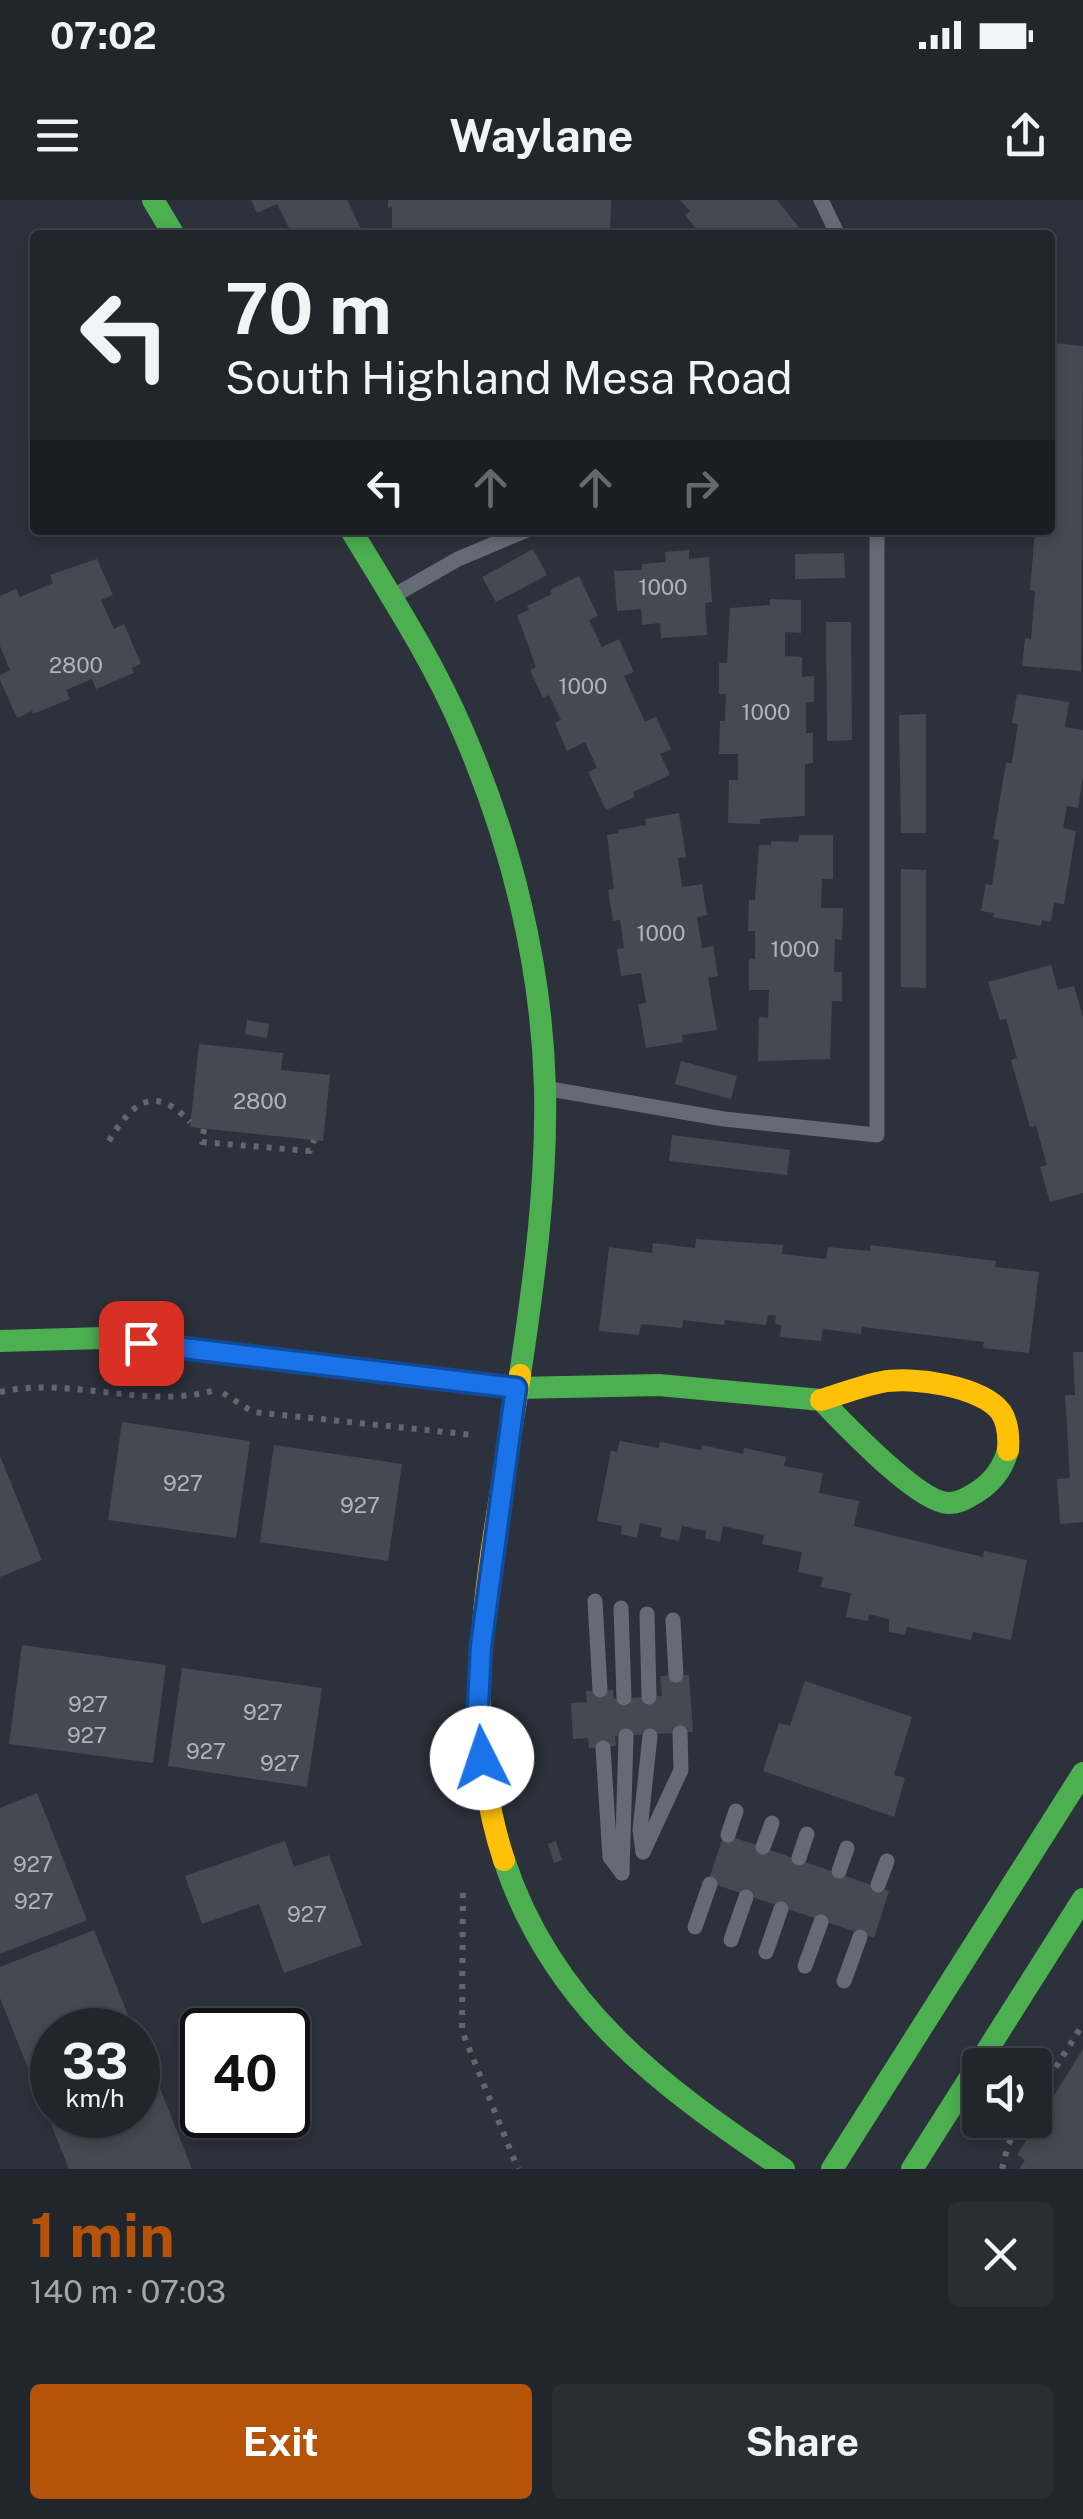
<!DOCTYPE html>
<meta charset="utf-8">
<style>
:root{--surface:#21252c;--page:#292d34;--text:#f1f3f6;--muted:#a2a5a9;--line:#3e4248;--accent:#b45309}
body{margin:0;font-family:"Public Sans",sans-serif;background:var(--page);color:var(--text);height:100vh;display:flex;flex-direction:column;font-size:38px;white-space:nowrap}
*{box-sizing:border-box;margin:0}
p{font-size:32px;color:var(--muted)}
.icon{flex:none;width:55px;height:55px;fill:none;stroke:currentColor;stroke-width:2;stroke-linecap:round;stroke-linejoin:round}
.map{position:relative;height:1969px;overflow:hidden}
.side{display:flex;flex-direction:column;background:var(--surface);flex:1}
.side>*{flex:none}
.guide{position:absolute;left:30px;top:30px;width:1025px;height:305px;border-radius:10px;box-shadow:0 5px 15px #0003,0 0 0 2px var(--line);background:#21252c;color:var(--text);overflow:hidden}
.fabs{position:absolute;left:962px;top:1848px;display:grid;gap:20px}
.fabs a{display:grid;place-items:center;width:90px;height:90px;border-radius:10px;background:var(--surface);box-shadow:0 5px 15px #0003,0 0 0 2px var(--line);font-size:50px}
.speed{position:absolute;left:30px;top:1808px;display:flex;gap:20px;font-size:50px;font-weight:700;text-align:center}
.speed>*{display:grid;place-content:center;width:130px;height:130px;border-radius:50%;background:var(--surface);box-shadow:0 5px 15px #0003,0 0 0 2px var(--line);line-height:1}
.speed small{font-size:25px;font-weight:400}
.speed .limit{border:5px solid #111;border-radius:15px;background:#fff;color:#111}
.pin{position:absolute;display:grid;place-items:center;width:85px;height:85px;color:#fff;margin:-42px;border-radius:20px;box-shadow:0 5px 15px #0006}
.me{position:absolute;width:110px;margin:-55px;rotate:356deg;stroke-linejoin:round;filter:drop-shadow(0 0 8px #0008)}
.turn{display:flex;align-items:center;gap:35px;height:210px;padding:0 30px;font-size:45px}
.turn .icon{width:130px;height:130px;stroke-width:2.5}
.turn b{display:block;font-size:70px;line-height:85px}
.lanes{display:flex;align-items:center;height:95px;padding:0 30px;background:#0003;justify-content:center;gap:50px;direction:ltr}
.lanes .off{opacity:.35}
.round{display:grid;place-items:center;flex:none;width:105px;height:105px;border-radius:10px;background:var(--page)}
.overview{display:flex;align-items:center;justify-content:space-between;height:170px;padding:0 30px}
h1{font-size:60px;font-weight:700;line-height:75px;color:var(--accent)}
.button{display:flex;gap:20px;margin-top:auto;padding:20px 30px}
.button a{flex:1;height:115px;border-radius:10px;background:var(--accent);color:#fff;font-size:40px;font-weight:700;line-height:115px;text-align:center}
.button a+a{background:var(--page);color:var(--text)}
.status{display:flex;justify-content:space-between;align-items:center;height:70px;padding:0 50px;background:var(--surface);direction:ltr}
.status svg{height:28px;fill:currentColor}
header{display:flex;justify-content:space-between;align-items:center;height:130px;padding:0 30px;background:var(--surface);font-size:45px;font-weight:700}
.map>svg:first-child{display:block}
.building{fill:#454a52}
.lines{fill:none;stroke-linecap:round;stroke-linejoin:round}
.path{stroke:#62676e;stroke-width:6;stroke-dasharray:5 8;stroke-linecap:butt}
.lane{stroke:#656b74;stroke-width:15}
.fast{stroke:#4caf50;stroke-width:22}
.slow{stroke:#ffc107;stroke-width:22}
.route-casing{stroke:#114b97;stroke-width:25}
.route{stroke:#1a73e8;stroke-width:18}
.labels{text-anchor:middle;stroke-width:8;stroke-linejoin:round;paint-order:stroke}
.number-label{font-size:22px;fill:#acb3bd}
</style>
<div class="status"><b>07:02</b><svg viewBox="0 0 49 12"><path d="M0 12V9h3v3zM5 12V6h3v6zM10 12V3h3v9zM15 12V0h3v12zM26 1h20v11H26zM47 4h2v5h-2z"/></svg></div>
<header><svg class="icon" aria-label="menu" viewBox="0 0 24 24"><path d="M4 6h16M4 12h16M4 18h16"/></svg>Waylane<svg class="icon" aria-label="share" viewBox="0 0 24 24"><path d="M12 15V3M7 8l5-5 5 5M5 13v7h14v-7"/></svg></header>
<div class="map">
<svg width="1083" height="1969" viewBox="0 0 1083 1969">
<rect width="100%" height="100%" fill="#2c313b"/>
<g class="building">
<path d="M 251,0 L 347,0 L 364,35 L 280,35 L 290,30 L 277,4 L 257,13 Z"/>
<path d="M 388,0 L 611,0 L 610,35 L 392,35 L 392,7 L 388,8 Z"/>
<path d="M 680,0 L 777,0 L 805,35 L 723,35 L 718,29 L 709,35 L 701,35 L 685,15 L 690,11 Z"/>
<path d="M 1053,143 L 1083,146 L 1081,471 L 1022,466 L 1025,438 L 1031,439 L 1035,391 L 1030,390 L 1035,330 L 1050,330 L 1050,223 L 1053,223 L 1057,170 L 1051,169 Z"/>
<path d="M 533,349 L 547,375 L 496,402 L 482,377 Z"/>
<path d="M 689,350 L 689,359 L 709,357 L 712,402 L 705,403 L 707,435 L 661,438 L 660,423 L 642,425 L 641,409 L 617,411 L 614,371 L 642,370 L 642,364 L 666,362 L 665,352 Z"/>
<path d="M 844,353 L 845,378 L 795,379 L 795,354 Z"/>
<path d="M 97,359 L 113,395 L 101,400 L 114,429 L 124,424 L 141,464 L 132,468 L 134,473 L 96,489 L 92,479 L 66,490 L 70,499 L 33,514 L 32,511 L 17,518 L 0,480 L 0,475 L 10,470 L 0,446 L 0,396 L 16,389 L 20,397 L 53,383 L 50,375 Z"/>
<path d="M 579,376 L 598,416 L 589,420 L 602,447 L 619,439 L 634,472 L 624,476 L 645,522 L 656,517 L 671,549 L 660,554 L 670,575 L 633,592 L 635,597 L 606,610 L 588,572 L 597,568 L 585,542 L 567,551 L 555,523 L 561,520 L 549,495 L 543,498 L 530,470 L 536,467 L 517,415 L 529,410 L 527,406 L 552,394 L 550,390 Z"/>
<path d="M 770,399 L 801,400 L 801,433 L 785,432 L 785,456 L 802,457 L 802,477 L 814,476 L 814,502 L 806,502 L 806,533 L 813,533 L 813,563 L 805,564 L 805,616 L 760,619 L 760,624 L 728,623 L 729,580 L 738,580 L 738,554 L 719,554 L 720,521 L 725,521 L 726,494 L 719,494 L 719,463 L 727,463 L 730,408 L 770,405 Z"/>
<path d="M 826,422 L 851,422 L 852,540 L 827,541 Z"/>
<path d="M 1017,494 L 1069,502 L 1065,527 L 1083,530 L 1083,577 L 1078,608 L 1067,606 L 1063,628 L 1076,631 L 1064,704 L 1054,703 L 1051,722 L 1042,720 L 1041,726 L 993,717 L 994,713 L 981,711 L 986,684 L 992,685 L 999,640 L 993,639 L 1006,563 L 1012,563 L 1018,524 L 1012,523 Z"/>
<path d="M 926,514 L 926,633 L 901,633 L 899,515 Z"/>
<path d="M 679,613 L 686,657 L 678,658 L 682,687 L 702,684 L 707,715 L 697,717 L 702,748 L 713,746 L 718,776 L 708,778 L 717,830 L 682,835 L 683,842 L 646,848 L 638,804 L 646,803 L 641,773 L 621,776 L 617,749 L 624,748 L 620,720 L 613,721 L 608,690 L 614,689 L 607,635 L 619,633 L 618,630 L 646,625 L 645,619 Z"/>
<path d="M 799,635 L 833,635 L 833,679 L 822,679 L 821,708 L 843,708 L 842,740 L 835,739 L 834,772 L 842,772 L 842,801 L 832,801 L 830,859 L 758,861 L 759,817 L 768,818 L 769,790 L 749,790 L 749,758 L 755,759 L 755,731 L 748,731 L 749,700 L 755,700 L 759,645 L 771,645 L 771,641 L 798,642 Z"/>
<path d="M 901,669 L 926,670 L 926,788 L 901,787 Z"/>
<path d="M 1051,765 L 1058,790 L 1074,786 L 1083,817 L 1083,993 L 1050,1002 L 1040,967 L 1047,965 L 1036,926 L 1030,927 L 1011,860 L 1017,858 L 1006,819 L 1000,820 L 988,782 Z"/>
<path d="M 247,820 L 269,824 L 267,838 L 245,834 Z"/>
<path d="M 199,844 L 283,853 L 281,870 L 330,875 L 323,941 L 190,927 Z"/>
<path d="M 681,861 L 737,876 L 731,899 L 675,884 Z"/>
<path d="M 672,935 L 790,950 L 787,975 L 669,961 Z"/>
<path d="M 696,1039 L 783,1045 L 782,1054 L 826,1059 L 828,1047 L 870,1051 L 870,1045 L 996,1061 L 995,1067 L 1039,1072 L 1029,1153 L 983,1148 L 984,1142 L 862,1127 L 861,1134 L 823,1129 L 821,1141 L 780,1137 L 781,1125 L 775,1124 L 776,1115 L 768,1115 L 766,1125 L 725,1120 L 724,1125 L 683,1120 L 682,1128 L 641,1124 L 639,1135 L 599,1131 L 609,1047 L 652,1053 L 653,1043 L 695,1048 Z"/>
<path d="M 1073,1152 L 1083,1152 L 1083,1322 L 1060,1324 L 1057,1279 L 1070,1278 L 1065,1195 L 1075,1195 Z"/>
<path d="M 122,1222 L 250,1241 L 236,1338 L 108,1320 Z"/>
<path d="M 620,1241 L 659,1248 L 660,1242 L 701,1250 L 702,1245 L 743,1254 L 744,1248 L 786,1257 L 784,1266 L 823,1273 L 819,1293 L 859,1301 L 854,1326 L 983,1357 L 984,1351 L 1027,1360 L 1011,1440 L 973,1432 L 971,1440 L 907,1427 L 905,1435 L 889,1432 L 889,1419 L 869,1414 L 868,1421 L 846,1417 L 851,1393 L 821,1387 L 823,1377 L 798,1372 L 802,1352 L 762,1344 L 764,1335 L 723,1326 L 720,1342 L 705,1338 L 706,1331 L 682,1326 L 679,1341 L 660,1337 L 662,1328 L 640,1323 L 637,1338 L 621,1334 L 622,1326 L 597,1321 L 611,1251 L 617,1252 Z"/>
<path d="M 274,1245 L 402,1264 L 388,1361 L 260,1342 Z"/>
<path d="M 0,1256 L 42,1360 L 0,1377 Z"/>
<path d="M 22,1445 L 166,1465 L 153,1563 L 9,1544 Z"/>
<path d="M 182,1468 L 322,1488 L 307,1587 L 168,1566 Z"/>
<path d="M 689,1475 L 693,1532 L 615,1536 L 616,1546 L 589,1548 L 588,1538 L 573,1539 L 571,1503 L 587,1502 L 586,1491 L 613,1490 L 614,1499 L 662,1496 L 660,1476 Z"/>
<path d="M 805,1481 L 912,1517 L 894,1575 L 905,1578 L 894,1617 L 763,1571 L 779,1523 L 790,1526 Z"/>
<path d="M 37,1593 L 87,1720 L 0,1754 L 0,1608 Z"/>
<path d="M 724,1634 L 889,1691 L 874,1738 L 708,1682 Z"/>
<path d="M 285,1641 L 294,1667 L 329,1655 L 362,1745 L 284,1773 L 259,1704 L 202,1724 L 185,1676 Z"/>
<path d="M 556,1641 L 562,1660 L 554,1663 L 548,1644 Z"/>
<path d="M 94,1730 L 134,1830 L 52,1830 L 52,1905 L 44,1908 L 0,1798 L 0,1767 Z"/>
<path d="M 238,1815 L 244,1830 L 200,1830 Z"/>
<path d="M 138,1839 L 149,1866 L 138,1871 Z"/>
<path d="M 1083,1849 L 1083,1969 L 1019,1969 L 1025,1960 L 1017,1955 L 1033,1930 L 1024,1925 L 1027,1920 L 1035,1920 L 1035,1911 L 1051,1921 L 1055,1915 L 1041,1906 L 1046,1899 L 1050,1902 Z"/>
<path d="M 288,1860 L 299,1890 L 288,1895 Z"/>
<path d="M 157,1881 L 192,1969 L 69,1969 L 51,1924 L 73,1915 L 138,1915 L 138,1889 Z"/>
</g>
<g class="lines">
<g class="path">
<path d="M 204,929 L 202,942 L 310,951 L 314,940"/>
<path d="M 109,941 C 132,902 155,884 190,922"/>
<path d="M 0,1192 C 70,1176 143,1209 212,1191"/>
<path d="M 223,1193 L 253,1212 L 474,1235"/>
<path d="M 463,1693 L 462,1831 L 518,1969"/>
<path d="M 1035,1900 L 1083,1824"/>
<path d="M 1035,1905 L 1054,1917"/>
<path d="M 1002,1969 L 1008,1945 L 1022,1920"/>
</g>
<g class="lane">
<path d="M 821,0 L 838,35"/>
<path d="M 395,395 L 458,359 L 527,330"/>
<path d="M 550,889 L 724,919 L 877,935 L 877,330"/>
<path d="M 595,1401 L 600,1490"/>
<path d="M 621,1408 L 624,1498"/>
<path d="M 647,1414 L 649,1497"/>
<path d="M 673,1420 L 676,1475"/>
<path d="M 603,1548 L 610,1657 L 622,1673"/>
<path d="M 728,1635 L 736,1611"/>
<path d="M 763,1647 L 772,1623"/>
<path d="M 643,1652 L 681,1570 L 680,1533"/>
<path d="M 643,1652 L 640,1630 L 650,1536"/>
<path d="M 799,1658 L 807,1634"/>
<path d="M 839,1671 L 847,1648"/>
<path d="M 622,1673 L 626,1536"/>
<path d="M 878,1685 L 887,1661"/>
<path d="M 695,1727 L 710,1684"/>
<path d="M 731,1740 L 746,1697"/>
<path d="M 766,1752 L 781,1709"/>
<path d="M 805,1766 L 821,1722"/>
<path d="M 844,1781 L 860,1737"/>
</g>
<g class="fast">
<path d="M 153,0 L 174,35"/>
<path d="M 351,330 C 390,395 432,459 462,529 C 511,641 542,765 545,889 C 547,985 534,1081 520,1175"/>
<path d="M 0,1141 L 104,1138 L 516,1188 L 659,1185 L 821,1200 C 844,1223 917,1302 948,1303 C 960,1303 967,1298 977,1292 C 993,1282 1003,1268 1008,1250"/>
<path d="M 504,1660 C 553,1808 661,1886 784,1969"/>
<path d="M 832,1969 L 1083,1573"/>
<path d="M 912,1969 L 1083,1699"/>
</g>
<g class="slow">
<path d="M 821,1200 C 841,1194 861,1186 882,1182 C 911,1176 982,1186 1001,1212 C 1008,1223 1009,1237 1008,1250"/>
<path d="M 504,1660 C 452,1503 496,1335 520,1175"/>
</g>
</g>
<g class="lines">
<defs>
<path id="route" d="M 141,1143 L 516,1188 L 481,1446 L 478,1506 L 482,1558"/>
</defs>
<use href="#route" class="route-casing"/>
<use href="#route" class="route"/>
</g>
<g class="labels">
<g class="number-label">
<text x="663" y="395">1000</text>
<text x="76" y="473">2800</text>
<text x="583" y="494">1000</text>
<text x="766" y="520">1000</text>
<text x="661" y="741">1000</text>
<text x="795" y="757">1000</text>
<text x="260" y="909">2800</text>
<text x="183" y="1291">927</text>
<text x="360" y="1313">927</text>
<text x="88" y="1512">927</text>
<text x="263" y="1520">927</text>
<text x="87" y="1543">927</text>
<text x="206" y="1559">927</text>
<text x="280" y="1571">927</text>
<text x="33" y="1672">927</text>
<text x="34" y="1709">927</text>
<text x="307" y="1722">927</text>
</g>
</g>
</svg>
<div class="fabs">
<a><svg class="icon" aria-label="sound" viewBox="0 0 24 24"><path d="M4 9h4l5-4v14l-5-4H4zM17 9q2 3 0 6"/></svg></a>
</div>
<div class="speed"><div>33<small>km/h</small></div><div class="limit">40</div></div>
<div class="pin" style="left:141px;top:1143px;background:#d93025"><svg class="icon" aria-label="arrive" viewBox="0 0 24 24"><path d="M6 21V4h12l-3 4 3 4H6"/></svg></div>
<svg class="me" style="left:482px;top:1558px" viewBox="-20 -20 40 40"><circle r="19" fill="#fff"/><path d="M0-13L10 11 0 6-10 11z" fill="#1a73e8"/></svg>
<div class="guide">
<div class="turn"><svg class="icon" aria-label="left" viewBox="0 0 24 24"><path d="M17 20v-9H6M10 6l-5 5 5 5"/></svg><div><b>70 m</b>South Highland Mesa Road</div></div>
<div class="lanes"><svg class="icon" aria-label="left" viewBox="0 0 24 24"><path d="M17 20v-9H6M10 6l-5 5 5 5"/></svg><svg class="icon off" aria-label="ahead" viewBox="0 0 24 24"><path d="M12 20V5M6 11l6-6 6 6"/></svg><svg class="icon off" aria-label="ahead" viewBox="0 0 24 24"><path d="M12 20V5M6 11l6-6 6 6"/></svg><svg class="icon off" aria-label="right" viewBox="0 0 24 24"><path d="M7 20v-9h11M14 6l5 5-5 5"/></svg></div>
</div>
</div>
<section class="side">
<div class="overview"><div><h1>1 min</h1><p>140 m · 07:03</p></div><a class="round"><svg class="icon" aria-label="close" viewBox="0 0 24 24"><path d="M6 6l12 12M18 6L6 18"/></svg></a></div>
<div class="button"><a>Exit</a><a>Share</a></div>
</section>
